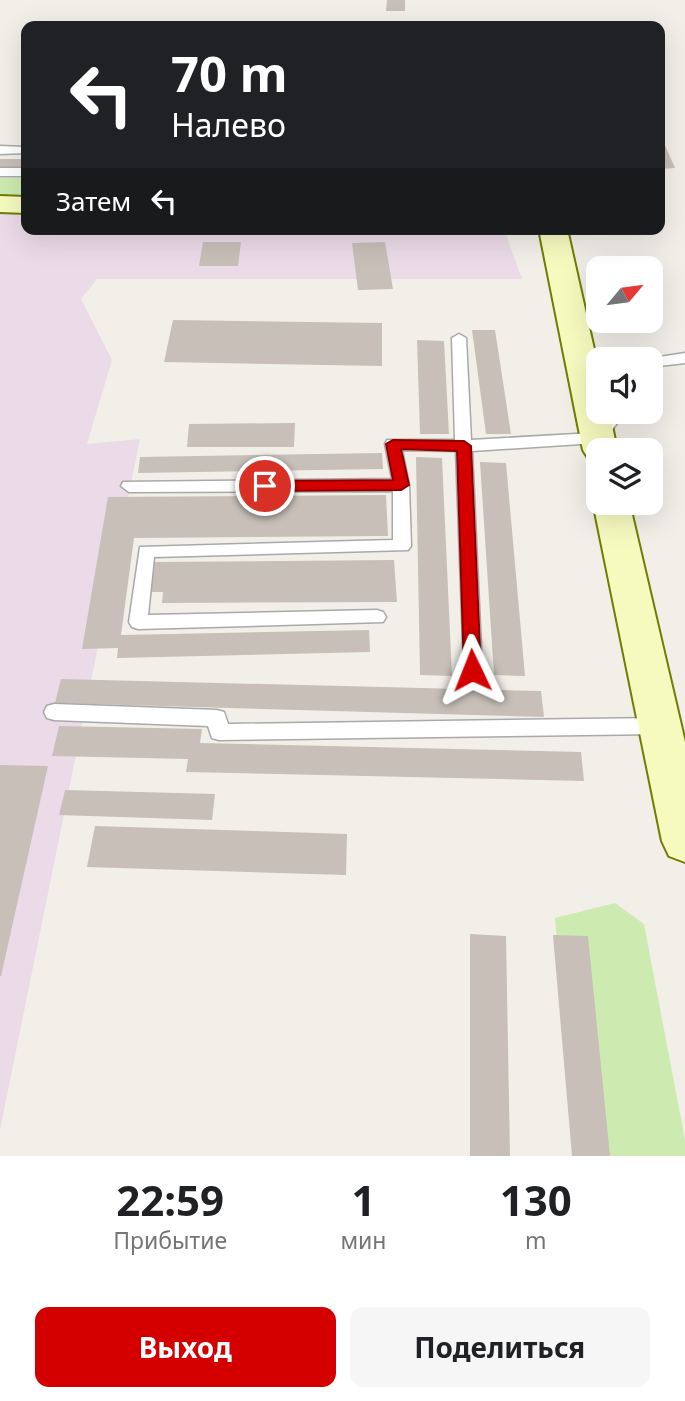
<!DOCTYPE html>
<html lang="ru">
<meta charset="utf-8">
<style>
:root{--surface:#fff;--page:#f6f6f6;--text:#202124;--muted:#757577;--accent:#d40000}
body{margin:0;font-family:"Noto Sans",sans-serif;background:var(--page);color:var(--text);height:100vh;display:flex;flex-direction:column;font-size:26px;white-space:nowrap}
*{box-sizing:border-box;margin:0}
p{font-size:23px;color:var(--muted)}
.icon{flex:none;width:38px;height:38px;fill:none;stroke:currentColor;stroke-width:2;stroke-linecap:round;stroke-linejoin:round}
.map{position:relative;height:1156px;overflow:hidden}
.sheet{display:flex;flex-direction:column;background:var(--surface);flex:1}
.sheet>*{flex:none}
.banner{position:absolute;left:21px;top:21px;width:644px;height:214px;border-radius:14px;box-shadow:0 7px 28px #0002;background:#202124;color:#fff;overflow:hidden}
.needle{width:46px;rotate:61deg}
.fabs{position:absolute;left:586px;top:256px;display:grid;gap:14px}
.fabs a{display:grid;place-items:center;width:77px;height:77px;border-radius:14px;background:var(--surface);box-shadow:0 7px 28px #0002;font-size:35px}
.pin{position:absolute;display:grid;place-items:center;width:60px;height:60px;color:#fff;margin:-30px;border:4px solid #fff;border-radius:50%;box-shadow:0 2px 7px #0007}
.me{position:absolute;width:77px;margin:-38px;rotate:358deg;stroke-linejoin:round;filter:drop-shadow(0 0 5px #0008)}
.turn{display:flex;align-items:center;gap:24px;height:147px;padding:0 35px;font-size:32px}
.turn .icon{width:91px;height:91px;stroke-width:2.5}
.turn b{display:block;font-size:49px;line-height:60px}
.then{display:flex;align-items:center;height:66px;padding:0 35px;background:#0003;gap:14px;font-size:26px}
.eta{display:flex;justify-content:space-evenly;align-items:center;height:119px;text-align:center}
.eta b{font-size:42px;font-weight:700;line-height:49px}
.button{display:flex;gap:14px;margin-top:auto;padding:14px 35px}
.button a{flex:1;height:80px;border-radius:14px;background:var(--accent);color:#fff;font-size:28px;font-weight:700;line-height:80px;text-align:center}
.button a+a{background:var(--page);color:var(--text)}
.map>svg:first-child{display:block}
.industrial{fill:#ebdbe8}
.grass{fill:#cdebb0}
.building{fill:#c7bfb8}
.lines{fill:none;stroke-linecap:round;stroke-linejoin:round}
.lane-casing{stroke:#a9a9a9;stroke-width:3}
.secondary-casing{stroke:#707d05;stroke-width:4}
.lane{fill:#fff;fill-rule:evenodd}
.secondary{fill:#f7fabf;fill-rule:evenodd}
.route{fill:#d40000;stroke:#8a0000;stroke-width:2}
</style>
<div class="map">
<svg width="685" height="1156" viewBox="0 0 685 1156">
<rect width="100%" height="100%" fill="#f2efe9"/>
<path class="industrial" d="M 0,206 L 26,206 L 26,229 L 504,229 L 522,279 L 97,279 L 81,299 L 112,360 L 87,444 L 140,439 L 0,1130 Z"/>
<g class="grass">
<rect x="0" y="178" width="26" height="18"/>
<path d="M 615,903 L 644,924 L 685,1140 L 685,1156 L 575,1156 L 555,918 Z"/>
</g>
<g class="building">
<path d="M 387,0 L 405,0 L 405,11 L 386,11 Z"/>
<path d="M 660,134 L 675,168 L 660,169 Z"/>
<path d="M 0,159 L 26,159 L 26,168 L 0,167 Z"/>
<path d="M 203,242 L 241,242 L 238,266 L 199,266 Z"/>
<path d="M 385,242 L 393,289 L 358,290 L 352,243 Z"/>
<path d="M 173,320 L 382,323 L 382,366 L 164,362 Z"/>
<path d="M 472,330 L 495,330 L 511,434 L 486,434 Z"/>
<path d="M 417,340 L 444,341 L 449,434 L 420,434 Z"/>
<path d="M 295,423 L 294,447 L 187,447 L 189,424 Z"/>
<path d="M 382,453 L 383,469 L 138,473 L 140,457 Z"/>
<path d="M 416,457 L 442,458 L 452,676 L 420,675 Z"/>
<path d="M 480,462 L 506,463 L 525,676 L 494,675 Z"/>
<path d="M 386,495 L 388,536 L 134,538 L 121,635 L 369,630 L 370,652 L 117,658 L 118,648 L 82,649 L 108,497 Z"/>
<path d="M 394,560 L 397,602 L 162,603 L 163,592 L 148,592 L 152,562 Z"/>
<path d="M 61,679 L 541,691 L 544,717 L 55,703 Z"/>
<path d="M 59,726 L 202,729 L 200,743 L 581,752 L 584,781 L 186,772 L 188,759 L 52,756 Z"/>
<path d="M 0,765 L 48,766 L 1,976 L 0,976 Z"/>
<path d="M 65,790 L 215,794 L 212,820 L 59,815 Z"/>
<path d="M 95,826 L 347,834 L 346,875 L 87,867 Z"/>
<path d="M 470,934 L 506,936 L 510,1156 L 470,1156 Z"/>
<path d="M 553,935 L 588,936 L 610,1156 L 572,1156 Z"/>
</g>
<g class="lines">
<defs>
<g id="lane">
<path d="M 0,146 L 26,147 L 26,153 L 0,154 Z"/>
<rect x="0" y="168" width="26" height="8"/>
<path d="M 459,334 L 466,338 L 471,440 L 593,433 L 610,411 L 626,411 L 603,442 L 597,443 L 472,451 L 482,670 L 480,675 L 473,677 L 466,675 L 464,670 L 456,451 L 402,450 L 409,485 L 411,546 L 408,550 L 154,557 L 148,615 L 377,610 L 383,612 L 386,617 L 383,622 L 138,629 L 132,627 L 129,622 L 140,547 L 393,540 L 393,491 L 129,492 L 121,486 L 123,482 L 392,479 L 385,444 L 387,440 L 455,440 L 452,338 Z"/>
<path d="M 685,353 L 685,363 L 651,367 L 651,359 L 646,359 Z"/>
<path d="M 54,704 L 217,710 L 224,712 L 228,724 L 660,718 L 667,720 L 670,726 L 667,732 L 660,734 L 219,740 L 212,738 L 208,726 L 54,720 L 47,718 L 44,712 L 47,706 Z"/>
</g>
<g id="secondary">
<path d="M 0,196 L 26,197 L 26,213 L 0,212 Z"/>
<path d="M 539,229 L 567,229 L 598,367 L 598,411 L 609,411 L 617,450 L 598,450 L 598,461 L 588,458 L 583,450 Z"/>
<path d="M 598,493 L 598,502 L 629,502 L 685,742 L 685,862 L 669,856 L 662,841 L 593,502 Z"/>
</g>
</defs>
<use href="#lane" class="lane-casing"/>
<use href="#secondary" class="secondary-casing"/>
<use href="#lane" class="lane"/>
<use href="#secondary" class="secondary"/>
</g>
<path class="route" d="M 393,440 L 464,441 L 471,446 L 481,670 L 479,674 L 466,674 L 464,670 L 457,451 L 401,449 L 409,485 L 401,490 L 265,491 L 258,486 L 265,481 L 393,480 L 386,444 Z"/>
</svg>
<div class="fabs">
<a><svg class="needle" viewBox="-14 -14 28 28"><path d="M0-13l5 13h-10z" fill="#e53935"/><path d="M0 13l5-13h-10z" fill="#757577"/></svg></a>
<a><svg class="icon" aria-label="sound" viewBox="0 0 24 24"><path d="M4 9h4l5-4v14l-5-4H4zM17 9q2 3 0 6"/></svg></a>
<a><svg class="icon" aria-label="layers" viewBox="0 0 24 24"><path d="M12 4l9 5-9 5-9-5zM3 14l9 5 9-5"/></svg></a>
</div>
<div class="pin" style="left:265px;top:486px;background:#d93025"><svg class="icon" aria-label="arrive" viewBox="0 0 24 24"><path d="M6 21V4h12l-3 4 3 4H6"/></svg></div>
<svg class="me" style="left:472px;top:670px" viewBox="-20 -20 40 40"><path d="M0-17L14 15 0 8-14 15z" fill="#d40000" stroke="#fff" stroke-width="4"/></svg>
<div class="banner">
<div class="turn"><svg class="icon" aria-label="left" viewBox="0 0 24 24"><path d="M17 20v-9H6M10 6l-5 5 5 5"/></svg><div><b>70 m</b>Налево</div></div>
<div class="then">Затем<svg class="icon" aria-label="left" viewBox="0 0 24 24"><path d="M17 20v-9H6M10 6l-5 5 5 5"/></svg></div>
</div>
</div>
<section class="sheet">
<div class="eta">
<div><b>22:59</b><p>Прибытие</p></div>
<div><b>1</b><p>мин</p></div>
<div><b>130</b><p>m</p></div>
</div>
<div class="button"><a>Выход</a><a>Поделиться</a></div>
</section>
